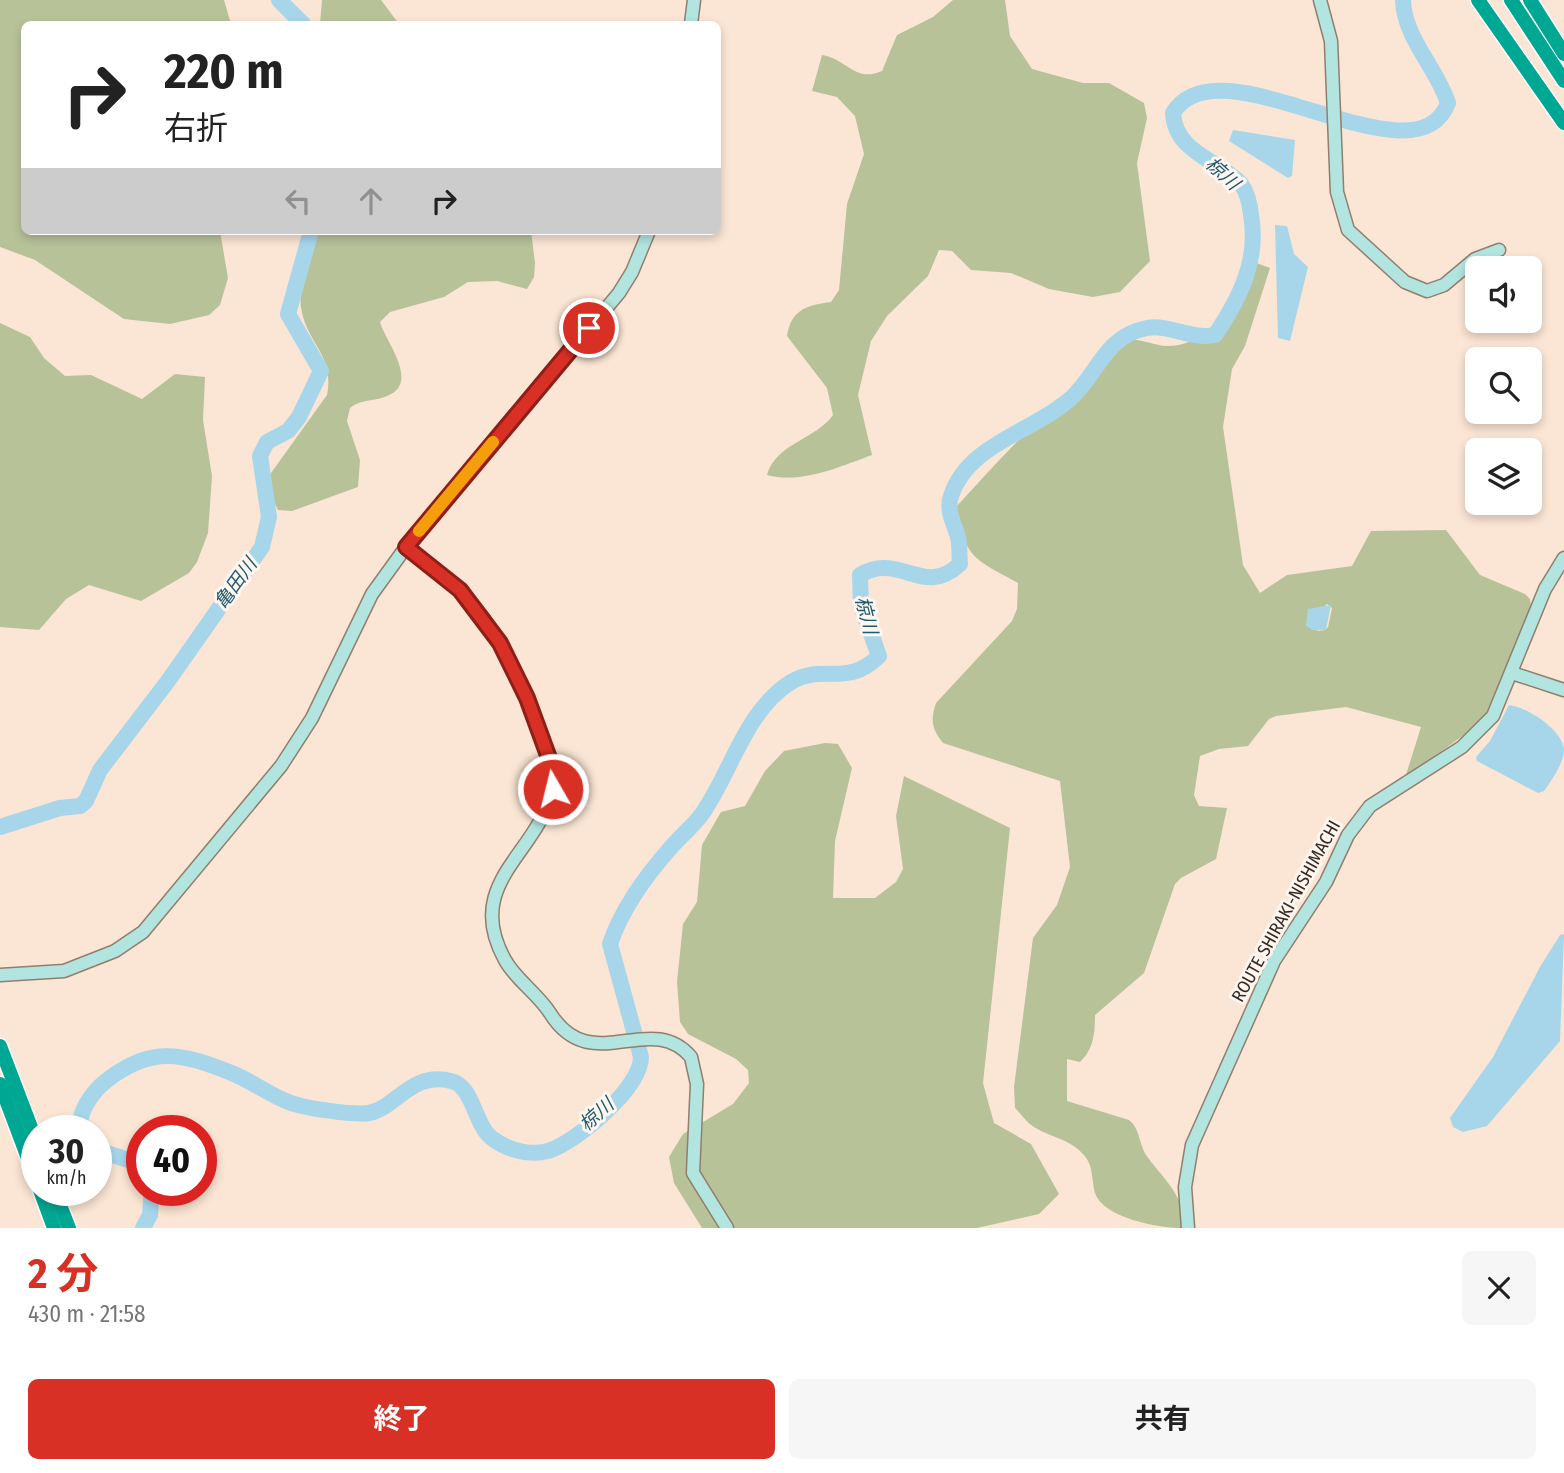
<!DOCTYPE html>
<html lang="ja">
<meta charset="utf-8">
<style>
:root{--surface:#fff;--page:#f6f6f6;--text:#222;--muted:#767676;--accent:#d93025}
body{margin:0;font-family:"Fira Sans Condensed","Noto Sans JP",sans-serif;background:var(--page);color:var(--text);height:100vh;display:flex;flex-direction:column;font-size:26px;white-space:nowrap}
*{box-sizing:border-box;margin:0}
p{font-size:23px;color:var(--muted)}
.icon{flex:none;width:38px;height:38px;fill:none;stroke:currentColor;stroke-width:2;stroke-linecap:round;stroke-linejoin:round}
.map{position:relative;height:1228px;overflow:hidden}
.panel{display:flex;flex-direction:column;background:var(--surface);flex:1}
.panel>*{flex:none}
.hud{position:absolute;left:21px;top:21px;width:700px;height:214px;border-radius:10px;box-shadow:0 4px 10px #0003;background:#fff;color:var(--text);overflow:hidden}
.tools{position:absolute;left:1465px;top:256px;display:grid;gap:14px}
.tools a{display:grid;place-items:center;width:77px;height:77px;border-radius:10px;background:var(--surface);box-shadow:0 4px 10px #0003;font-size:35px}
.speed{position:absolute;left:21px;top:1115px;display:flex;gap:14px;font-size:35px;font-weight:700;text-align:center}
.speed>*{display:grid;place-content:center;width:91px;height:91px;border-radius:50%;background:var(--surface);box-shadow:0 4px 10px #0003;line-height:1}
.speed small{font-size:18px;font-weight:400}
.speed .limit{border:10px solid #d22;background:#fff;color:#111}
.pin{position:absolute;display:grid;place-items:center;width:60px;height:60px;color:#fff;margin:-30px;border:4px solid #fff;border-radius:50%;box-shadow:0 2px 7px #0007}
.me{position:absolute;width:77px;margin:-38px;rotate:352deg;stroke-linejoin:round;filter:drop-shadow(0 0 5px #0008)}
.turn{display:flex;align-items:center;gap:24px;height:147px;padding:0 28px;font-size:32px}
.turn .icon{width:91px;height:91px;stroke-width:2.5}
.turn b{display:block;font-size:49px;line-height:60px}
.lanes{display:flex;align-items:center;height:66px;padding:0 28px;background:#0003;justify-content:center;gap:35px;direction:ltr}
.lanes .off{opacity:.35}
.round{display:grid;place-items:center;flex:none;width:74px;height:74px;border-radius:10px;background:var(--page)}
.headline{display:flex;align-items:center;justify-content:space-between;height:119px;padding:0 28px}
h1{font-size:42px;font-weight:700;line-height:52px;color:var(--accent)}
.cta{display:flex;gap:14px;margin-top:auto;padding:14px 28px}
.cta a{flex:1;height:80px;border-radius:10px;background:var(--accent);color:#fff;font-size:28px;font-weight:700;line-height:80px;text-align:center}
.cta a+a{background:var(--page);color:var(--text)}
.map>svg:first-child{display:block}
.forest{fill:#b8c299;fill-rule:evenodd}
.water{fill:#a7d6eb}
.lines{fill:none;stroke-linecap:round;stroke-linejoin:round}
.river{stroke:#a7d6eb;stroke-width:16}
.secondary-casing{stroke:#917e6e;stroke-width:15}
.highway-casing{stroke:#fff;stroke-width:17}
.secondary{stroke:#b2e5df;stroke-width:12}
.highway{stroke:#00a894;stroke-width:14}
.route-casing{stroke:#8d1f18;stroke-width:18}
.route{stroke:#d93025;stroke-width:12}
.slow{stroke:#f59e0b;stroke-width:12}
.labels{text-anchor:middle;stroke-width:6;stroke-linejoin:round;paint-order:stroke}
.street-label{font-size:18px;fill:#342b25;stroke:#fef5ee}
.water-label{font-size:19px;font-style:italic;fill:#205b71;stroke:#fef5ee}
</style>
<div class="map">
<svg width="1564" height="1228" viewBox="0 0 1564 1228">
<rect width="100%" height="100%" fill="#fbe5d4"/>
<g class="forest">
<path d="M 0,0 L 224,0 L 231,24 L 24,24 L 24,231 L 220,231 L 228,278 L 220,305 L 209,315 L 170,324 L 124,319 L 35,260 L 0,247 Z"/>
<path d="M 322,0 L 381,0 L 399,24 L 320,24 Z"/>
<path d="M 953,0 L 1005,0 L 1010,36 L 1032,69 L 1083,83 L 1109,83 L 1144,103 L 1147,118 L 1137,163 L 1150,261 L 1120,292 L 1093,297 L 1049,289 L 1011,273 L 971,270 L 952,251 L 939,250 L 928,276 L 887,316 L 871,341 L 858,395 L 872,455 C 839,467 802,484 767,475 C 776,443 815,440 833,415 L 827,388 L 787,336 C 791,309 808,305 831,302 L 839,290 L 847,204 L 864,154 L 855,116 L 837,97 L 812,91 L 822,55 C 847,59 855,83 882,71 L 897,35 L 933,17 Z"/>
<path d="M 316,231 L 531,231 L 535,263 L 534,277 L 527,289 L 497,281 L 468,282 L 444,297 L 390,312 L 380,322 C 385,341 421,383 387,396 C 374,402 363,398 350,408 L 347,421 L 360,460 L 358,487 L 292,511 L 278,510 L 267,488 L 271,473 L 327,395 C 335,354 306,344 301,307 C 298,288 312,251 316,231 Z"/>
<path d="M 1254,262 L 1270,268 L 1245,346 L 1232,369 L 1223,427 L 1243,565 L 1260,593 L 1287,575 L 1352,566 L 1371,531 L 1446,530 L 1480,575 L 1525,594 L 1530,599 L 1532,614 L 1490,709 L 1476,726 L 1405,778 L 1421,727 L 1346,707 L 1276,716 L 1269,719 L 1248,746 L 1219,749 L 1200,756 L 1194,795 L 1199,806 L 1227,808 L 1216,859 L 1181,878 L 1175,884 L 1144,973 L 1095,1015 C 1095,1032 1094,1049 1080,1062 L 1067,1059 L 1067,1101 L 1129,1120 C 1140,1129 1139,1143 1146,1155 C 1161,1177 1189,1198 1181,1228 C 1159,1228 1103,1218 1095,1193 C 1091,1177 1094,1165 1082,1153 C 1069,1139 1050,1137 1034,1127 C 1027,1123 1021,1114 1015,1108 L 1014,1087 L 1033,938 L 1057,905 L 1070,867 L 1060,781 L 943,743 C 932,729 930,721 936,703 L 1012,621 L 1017,609 L 1018,583 C 975,559 965,559 956,507 C 978,484 999,459 1022,437 C 1043,418 1066,402 1086,381 C 1095,370 1102,356 1112,347 C 1129,331 1148,345 1167,346 C 1211,347 1238,296 1254,262 ZM 1327,604 L 1332,608 L 1328,627 C 1323,634 1312,630 1306,625 Z"/>
<path d="M 0,323 L 30,337 L 44,358 L 65,376 L 91,375 L 142,399 L 175,374 L 205,377 L 203,420 L 212,476 L 208,533 L 197,562 L 189,573 L 141,601 L 89,585 L 66,599 L 39,630 L 0,627 Z"/>
<path d="M 825,743 L 838,744 L 852,768 L 835,841 L 833,898 L 875,898 L 896,882 L 903,869 L 896,816 L 904,776 L 1010,828 L 983,1083 L 994,1123 L 1031,1144 L 1059,1194 L 1039,1214 L 977,1228 L 702,1228 L 674,1183 L 669,1157 L 683,1134 L 733,1104 L 749,1083 L 748,1070 L 736,1059 L 688,1034 L 680,1022 L 677,982 L 683,924 L 697,902 L 702,845 L 721,812 L 745,806 L 765,771 L 784,751 Z"/>
</g>
<g class="water">
<path d="M 1233,130 L 1295,140 L 1292,176 L 1288,178 L 1229,141 Z"/>
<path d="M 1275,225 L 1287,226 L 1294,254 L 1308,267 L 1290,341 L 1278,338 Z"/>
<path d="M 1331,605 L 1326,630 L 1312,630 L 1306,625 L 1308,609 Z"/>
<path d="M 1509,705 C 1527,707 1563,730 1564,750 C 1564,762 1551,782 1544,791 L 1538,793 L 1477,761 L 1476,757 L 1490,741 Z"/>
<path d="M 1564,934 L 1560,1041 L 1487,1126 L 1463,1132 L 1453,1127 L 1450,1118 L 1493,1057 L 1540,967 L 1560,935 Z"/>
</g>
<g class="lines">
<g class="river">
<path d="M 279,0 L 303,24"/>
<path d="M 0,827 L 60,808 L 80,806 L 86,801 L 100,770 L 168,681 L 262,547 L 269,517 L 260,456 L 267,442 L 288,431 L 299,417 L 321,371 L 288,314 L 311,231"/>
<path d="M 80,1130 C 78,1112 92,1092 106,1081 C 152,1045 182,1053 234,1074 C 253,1082 271,1096 291,1103 C 309,1109 329,1111 348,1113 C 355,1113 363,1114 369,1113 C 396,1108 411,1071 451,1081 C 474,1086 474,1126 493,1139 C 508,1150 529,1156 548,1151 C 577,1142 641,1088 641,1057 L 610,944 C 622,908 648,873 673,845 C 682,835 694,825 702,814 C 732,771 745,711 791,682 C 822,663 847,688 879,656 L 861,606 L 860,575 C 900,551 923,599 960,564 C 959,555 960,545 958,537 C 954,523 946,511 951,496 C 968,444 1033,432 1070,399 C 1097,376 1104,336 1147,328 C 1170,324 1192,340 1215,335 C 1240,298 1259,260 1251,215 C 1250,205 1247,192 1241,184 C 1219,160 1175,153 1173,113 C 1219,36 1415,190 1448,103 C 1437,68 1404,38 1403,0"/>
<path d="M 96,1150 L 142,1164"/>
<path d="M 143,1228 L 150,1215 L 152,1190"/>
</g>
<defs>
<g id="secondary">
<path d="M 1320,0 L 1331,41 L 1337,192 L 1348,230 L 1405,282 L 1427,291 L 1444,285 L 1475,259 L 1499,250"/>
<path d="M 691,24 L 694,0"/>
<path d="M 406,547 C 424,562 445,575 461,592 C 510,641 529,706 553,769 C 558,847 457,874 505,960 C 516,980 537,993 550,1013 C 591,1079 650,1009 691,1057 L 697,1084 L 693,1173 L 727,1228"/>
<path d="M 1512,673 L 1564,690"/>
<path d="M 0,975 L 64,971 L 115,951 L 143,932 L 281,766 L 312,718 L 372,594 L 406,547 L 619,293 L 632,272 L 649,231"/>
<path d="M 1188,1228 L 1185,1187 L 1192,1145 L 1274,961 L 1326,882 L 1348,835 L 1370,806 L 1462,747 L 1493,716 L 1545,589 L 1564,558"/>
</g>
<g id="highway">
<path d="M 1478,0 L 1564,123"/>
<path d="M 1511,0 L 1564,81"/>
<path d="M 1530,0 L 1564,54"/>
<path d="M 0,1046 L 37,1143"/>
<path d="M 0,1084 L 37,1182"/>
<path d="M 40,1190 L 54,1228"/>
<path d="M 54,1190 L 69,1228"/>
</g>
</defs>
<use href="#secondary" class="secondary-casing"/>
<use href="#highway" class="highway-casing"/>
<use href="#secondary" class="secondary"/>
<use href="#highway" class="highway"/>
</g>
<g class="lines">
<defs>
<path id="route" d="M 553,789 L 553,769 L 527,698 L 500,643 L 460,590 L 406,547 L 589,328"/>
</defs>
<use href="#route" class="route-casing"/>
<use href="#route" class="route"/>
<path class="slow" d="M 419,531 L 493,442"/>
</g>
<g class="labels">
<g class="street-label">
<text transform="translate(1286 911) rotate(-61)" y="6">ROUTE SHIRAKI-NISHIMACHI</text>
</g>
<g class="water-label">
<text transform="translate(1223 173) rotate(42)" y="7">椋川</text>
<text transform="translate(235 583) rotate(-54)" y="7">亀田川</text>
<text transform="translate(867 615) rotate(76)" y="7">椋川</text>
<text transform="translate(596 1114) rotate(-42)" y="7">椋川</text>
</g>
</g>
</svg>
<div class="tools">
<a><svg class="icon" aria-label="sound" viewBox="0 0 24 24"><path d="M4 9h4l5-4v14l-5-4H4zM17 9q2 3 0 6"/></svg></a>
<a><svg class="icon" aria-label="search" viewBox="0 0 24 24"><circle cx="10" cy="10" r="6"/><path d="M15 15l6 6"/></svg></a>
<a><svg class="icon" aria-label="layers" viewBox="0 0 24 24"><path d="M12 4l9 5-9 5-9-5zM3 14l9 5 9-5"/></svg></a>
</div>
<div class="speed"><div>30<small>km/h</small></div><div class="limit">40</div></div>
<div class="pin" style="left:589px;top:328px;background:#d93025"><svg class="icon" aria-label="arrive" viewBox="0 0 24 24"><path d="M6 21V4h12l-3 4 3 4H6"/></svg></div>
<svg class="me" style="left:553px;top:789px" viewBox="-20 -20 40 40"><circle r="17" fill="#d93025" stroke="#fff" stroke-width="3"/><path d="M0-11L8 9 0 5-8 9z" fill="#fff"/></svg>
<div class="hud">
<div class="turn"><svg class="icon" aria-label="right" viewBox="0 0 24 24"><path d="M7 20v-9h11M14 6l5 5-5 5"/></svg><div><b>220 m</b>右折</div></div>
<div class="lanes"><svg class="icon off" aria-label="left" viewBox="0 0 24 24"><path d="M17 20v-9H6M10 6l-5 5 5 5"/></svg><svg class="icon off" aria-label="ahead" viewBox="0 0 24 24"><path d="M12 20V5M6 11l6-6 6 6"/></svg><svg class="icon" aria-label="right" viewBox="0 0 24 24"><path d="M7 20v-9h11M14 6l5 5-5 5"/></svg></div>
</div>
</div>
<section class="panel">
<div class="headline"><div><h1>2 分</h1><p>430 m · 21:58</p></div><a class="round"><svg class="icon" aria-label="close" viewBox="0 0 24 24"><path d="M6 6l12 12M18 6L6 18"/></svg></a></div>
<div class="cta"><a>終了</a><a>共有</a></div>
</section>
